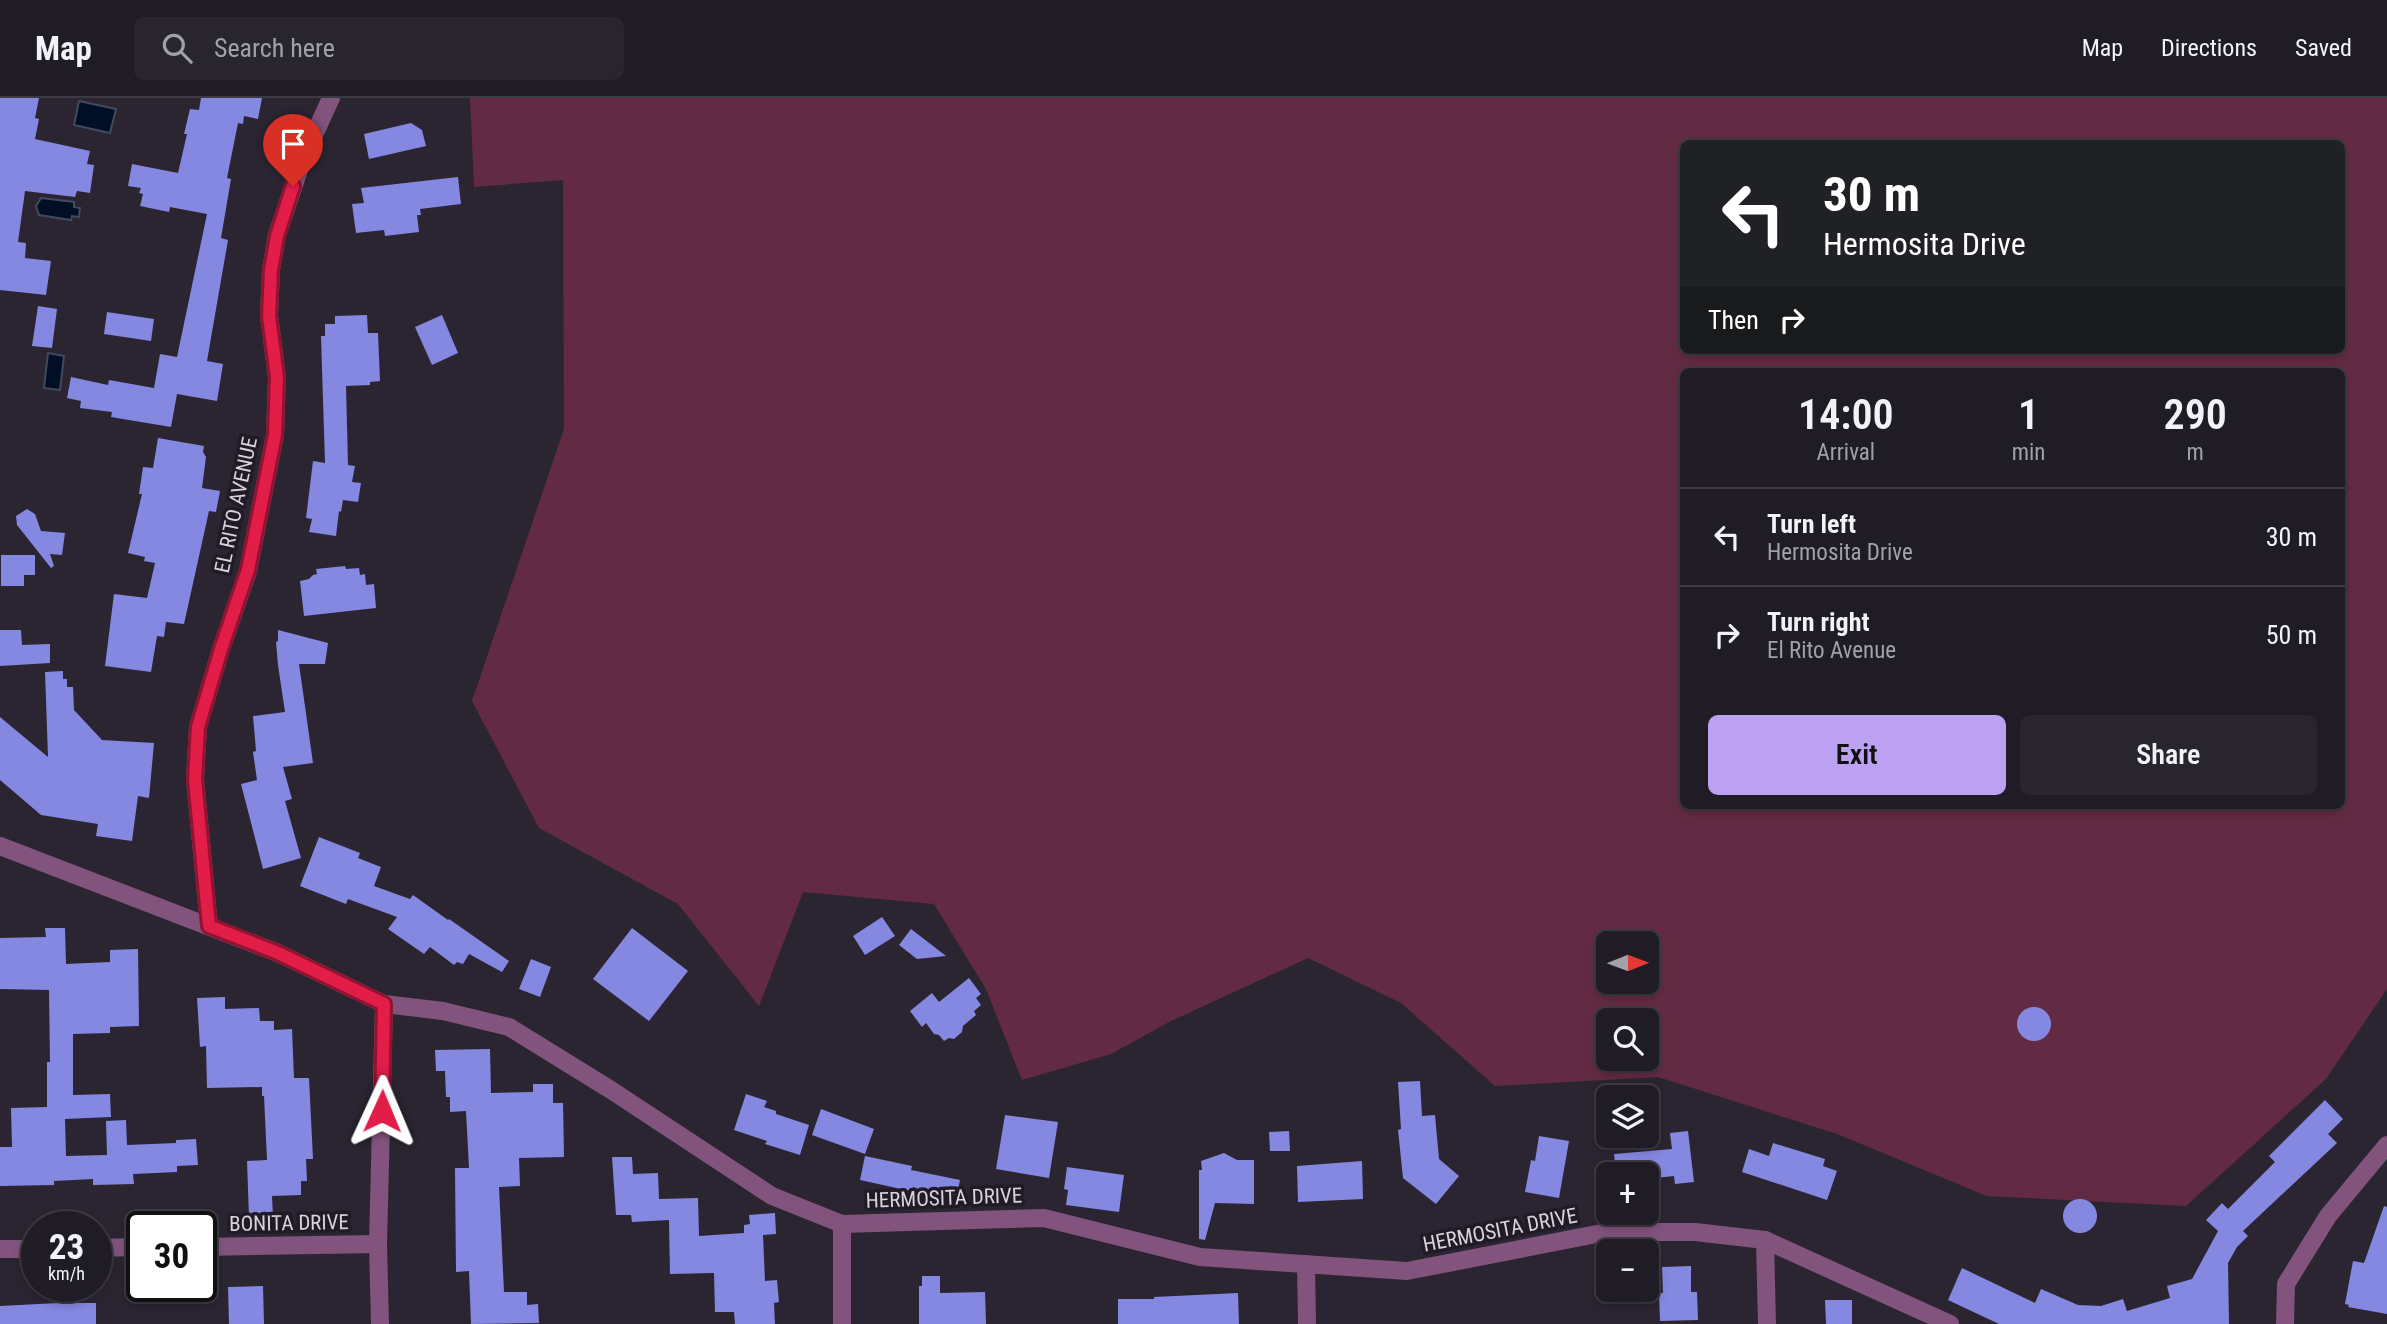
<!DOCTYPE html>
<meta charset="utf-8">
<style>
:root{--surface:#201c26;--page:#28252e;--text:#f1f3f6;--muted:#a2a1a7;--line:#3d3a43;--accent:#bca0f2}
body{margin:0;font-family:"Roboto Condensed",sans-serif;background:var(--page);color:var(--text);height:100vh;display:flex;flex-direction:column;font-size:26px;white-space:nowrap}
*{box-sizing:border-box;margin:0}
p{font-size:23px;color:var(--muted)}
.icon{flex:none;width:38px;height:38px;fill:none;stroke:currentColor;stroke-width:2;stroke-linecap:round;stroke-linejoin:round}
.map{position:relative;flex:1;overflow:hidden}
.drawer{position:absolute;left:1680px;top:270px;width:665px;height:441px;display:flex;flex-direction:column;background:var(--surface);border-radius:10px;box-shadow:0 4px 10px #0003,0 0 0 2px var(--line)}
.drawer>*{flex:none}
.banner{position:absolute;left:1680px;top:42px;width:665px;height:214px;border-radius:10px;box-shadow:0 4px 10px #0003,0 0 0 2px var(--line);background:#202124;color:#fff;overflow:hidden}
.needle{width:46px;rotate:89deg}
.controls{position:absolute;left:1596px;top:833px;display:grid;gap:14px}
.controls a{display:grid;place-items:center;width:63px;height:63px;border-radius:10px;background:var(--surface);box-shadow:0 4px 10px #0003,0 0 0 2px var(--line);font-size:35px}
.speed{position:absolute;left:21px;top:1113px;display:flex;gap:14px;font-size:35px;font-weight:700;text-align:center}
.speed>*{display:grid;place-content:center;width:91px;height:91px;border-radius:50%;background:var(--surface);box-shadow:0 4px 10px #0003,0 0 0 2px var(--line);line-height:1}
.speed small{font-size:18px;font-weight:400}
.speed .limit{border:4px solid #111;border-radius:10px;background:#fff;color:#111}
.pin{position:absolute;display:grid;place-items:center;width:60px;height:60px;color:#fff;margin:-72px -30px;border-radius:50% 50% 50% 0;rotate:-45deg;box-shadow:0 0 7px #0007}
.pin .icon{rotate:45deg}
.me{position:absolute;width:77px;margin:-38px;rotate:1deg;stroke-linejoin:round;filter:drop-shadow(0 0 5px #0008)}
.turn{display:flex;align-items:center;gap:24px;height:147px;padding:0 28px;font-size:32px}
.turn .icon{width:91px;height:91px;stroke-width:2.5}
.turn b{display:block;font-size:49px;line-height:60px}
.then{display:flex;align-items:center;height:66px;padding:0 28px;background:#0003;gap:14px;font-size:26px}
.eta{display:flex;justify-content:space-evenly;align-items:center;height:119px;text-align:center}
.eta b{font-size:42px;font-weight:600;line-height:49px}
.button{display:flex;gap:14px;margin-top:auto;padding:14px 28px}
.button a{flex:1;height:80px;border-radius:10px;background:var(--accent);color:#111;font-size:28px;font-weight:600;line-height:80px;text-align:center}
.button a+a{background:var(--page);color:var(--text)}
ul{padding:0;list-style:none}
li{display:flex;align-items:center;gap:21px;height:98px;padding:0 28px;border-top:2px solid var(--line)}
li div{flex:1}
li b{display:block;font-size:26px}
li em{font-style:normal}
header{display:flex;align-items:center;gap:42px;box-sizing:border-box;height:98px;padding:0 35px;background:var(--surface);border-bottom:2px solid var(--line)}
header strong{font-size:33px}
nav{display:flex;gap:38px;margin-inline-start:auto;font-size:24px}
.search{width:490px;height:63px;background:var(--page);display:flex;align-items:center;gap:18px;box-sizing:border-box;padding:0 24px;border-radius:10px;color:var(--muted);font-size:26px}
.map>svg:first-child{display:block}
.green{fill:#632b43;fill-rule:evenodd}
.water{fill:#010f26;stroke:#414a5d;stroke-width:2}
.building{fill:#8588e1}
.lines{fill:none;stroke-linecap:round;stroke-linejoin:round}
.street{stroke:#81537d;stroke-width:18}
.route-casing{stroke:#92132f;stroke-width:18}
.route{stroke:#e11d48;stroke-width:12}
.labels{text-anchor:middle;stroke-width:7;stroke-linejoin:round;paint-order:stroke}
.street-label{font-size:21px;fill:#d7d4dc;stroke:#211b28}
</style>
<header>
<strong>Map</strong>
<div class="search"><svg class="icon" aria-label="search" viewBox="0 0 24 24"><circle cx="10" cy="10" r="6"/><path d="M15 15l6 6"/></svg>Search here</div>
<nav><a>Map</a><a>Directions</a><a>Saved</a></nav>
</header>
<div class="map">
<svg width="2387" height="1226" viewBox="0 0 2387 1226">
<rect width="100%" height="100%" fill="#2b2532"/>
<path class="green" d="M 470,0 L 2387,0 L 2387,891 L 2326,981 L 2186,1108 L 1987,1098 L 1837,1036 L 1658,979 L 1495,988 L 1401,905 L 1308,860 L 1171,923 L 1111,956 L 1022,982 L 986,891 L 934,806 L 803,794 L 759,908 L 678,806 L 539,730 L 472,603 L 564,331 L 563,82 L 474,89 ZM 1684,46 L 2342,46 L 2342,252 L 1684,252 ZM 1684,273 L 2342,273 L 2342,707 L 1684,707 ZM 1647,845 L 1647,884 L 1608,884 L 1608,845 ZM 1647,922 L 1647,961 L 1608,961 L 1608,922 Z"/>
<g class="water">
<path d="M 79,3 L 116,11 L 110,35 L 74,27 Z"/>
<path d="M 41,100 L 74,104 L 74,109 L 80,110 L 79,119 L 72,118 L 71,122 L 39,117 L 36,108 Z"/>
<path d="M 48,255 L 64,258 L 60,292 L 44,290 Z"/>
</g>
<g class="building">
<path d="M 0,0 L 39,0 L 35,20 L 39,21 L 35,41 L 90,53 L 87,66 L 94,67 L 90,95 L 77,93 L 75,99 L 25,93 L 18,144 L 26,145 L 25,160 L 51,163 L 46,197 L 0,192 Z"/>
<path d="M 201,0 L 262,0 L 258,21 L 244,18 L 243,26 L 238,25 L 227,80 L 231,81 L 221,140 L 228,142 L 207,263 L 223,266 L 217,303 L 177,296 L 171,329 L 111,319 L 112,314 L 80,310 L 81,303 L 67,300 L 71,279 L 108,287 L 109,282 L 154,290 L 160,256 L 177,259 L 207,116 L 170,109 L 169,114 L 140,108 L 143,96 L 139,95 L 141,90 L 128,88 L 132,66 L 178,75 L 187,36 L 184,36 L 190,11 L 199,12 Z"/>
<path d="M 411,25 L 422,32 L 426,48 L 369,61 L 364,36 Z"/>
<path d="M 458,79 L 461,106 L 420,111 L 421,117 L 417,117 L 419,134 L 385,138 L 384,132 L 356,135 L 352,106 L 364,105 L 361,90 Z"/>
<path d="M 38,208 L 57,211 L 52,250 L 32,248 Z"/>
<path d="M 107,214 L 154,221 L 151,243 L 104,236 Z"/>
<path d="M 367,217 L 368,235 L 378,235 L 380,283 L 370,284 L 370,287 L 346,288 L 348,367 L 355,368 L 352,384 L 361,385 L 358,404 L 343,402 L 341,414 L 339,413 L 336,438 L 309,434 L 312,421 L 306,420 L 313,363 L 325,365 L 321,238 L 325,238 L 325,226 L 335,226 L 335,218 Z"/>
<path d="M 442,217 L 458,255 L 432,267 L 415,229 Z"/>
<path d="M 158,340 L 204,348 L 203,354 L 206,359 L 202,390 L 220,393 L 216,414 L 209,413 L 184,526 L 166,524 L 164,539 L 157,538 L 151,574 L 105,568 L 114,496 L 147,500 L 155,465 L 144,463 L 145,459 L 128,455 L 142,396 L 139,396 L 143,369 L 153,370 Z"/>
<path d="M 27,411 L 35,416 L 41,433 L 65,435 L 62,457 L 50,456 L 54,468 L 51,470 L 17,427 L 16,418 Z"/>
<path d="M 1,457 L 35,457 L 35,477 L 24,477 L 24,488 L 1,488 Z"/>
<path d="M 345,468 L 346,471 L 359,470 L 360,477 L 365,476 L 366,487 L 374,486 L 376,510 L 304,518 L 300,483 L 309,481 L 313,477 L 317,476 L 316,471 Z"/>
<path d="M 0,532 L 21,532 L 22,547 L 50,546 L 50,565 L 0,568 Z"/>
<path d="M 278,532 L 328,545 L 325,566 L 299,566 L 313,665 L 283,669 L 292,701 L 285,703 L 301,760 L 263,771 L 241,686 L 257,682 L 253,654 L 256,653 L 253,618 L 285,614 L 278,567 L 276,544 L 278,543 Z"/>
<path d="M 63,573 L 63,581 L 67,581 L 67,589 L 73,589 L 74,612 L 102,642 L 154,645 L 149,700 L 138,698 L 132,743 L 96,738 L 98,726 L 41,717 L 0,682 L 0,619 L 48,659 L 45,574 Z"/>
<path d="M 319,739 L 360,755 L 358,760 L 381,769 L 374,788 L 410,801 L 413,797 L 448,822 L 449,821 L 509,863 L 502,874 L 469,856 L 463,866 L 457,864 L 454,867 L 430,849 L 424,856 L 388,831 L 397,819 L 348,801 L 346,806 L 300,788 Z"/>
<path d="M 882,819 L 895,838 L 865,857 L 853,838 Z"/>
<path d="M 45,830 L 65,830 L 66,866 L 110,864 L 110,852 L 138,851 L 139,928 L 110,929 L 110,935 L 73,936 L 73,997 L 110,996 L 111,1019 L 65,1021 L 66,1058 L 107,1057 L 106,1023 L 126,1022 L 127,1047 L 176,1045 L 176,1042 L 196,1041 L 198,1067 L 177,1068 L 177,1074 L 133,1076 L 134,1086 L 93,1087 L 93,1081 L 54,1083 L 54,1087 L 0,1088 L 0,1049 L 12,1049 L 11,1010 L 47,1009 L 47,964 L 50,964 L 49,892 L 0,891 L 0,840 L 46,839 Z"/>
<path d="M 632,830 L 688,873 L 649,923 L 593,881 Z"/>
<path d="M 911,831 L 946,858 L 917,861 L 899,847 Z"/>
<path d="M 531,861 L 551,869 L 540,899 L 519,891 Z"/>
<path d="M 969,880 L 981,896 L 976,900 L 981,907 L 974,913 L 976,917 L 963,928 L 962,934 L 954,941 L 949,940 L 944,943 L 939,937 L 934,936 L 926,925 L 922,929 L 910,913 L 932,895 L 939,904 Z"/>
<path d="M 225,899 L 225,911 L 259,910 L 260,923 L 274,923 L 274,932 L 292,931 L 294,980 L 309,980 L 313,1061 L 306,1061 L 307,1083 L 301,1083 L 301,1097 L 272,1098 L 273,1118 L 249,1119 L 247,1063 L 267,1062 L 264,998 L 262,998 L 262,989 L 207,990 L 206,948 L 200,949 L 197,900 Z"/>
<circle cx="2034" cy="926" r="17"/>
<path d="M 490,951 L 491,995 L 533,994 L 533,986 L 553,986 L 553,1005 L 563,1005 L 564,1059 L 519,1060 L 520,1088 L 499,1089 L 504,1194 L 527,1194 L 527,1207 L 538,1206 L 539,1225 L 471,1226 L 469,1173 L 456,1174 L 455,1070 L 469,1070 L 466,1013 L 450,1014 L 450,999 L 446,999 L 445,973 L 436,973 L 435,952 Z"/>
<path d="M 1420,983 L 1422,1018 L 1435,1017 L 1439,1061 L 1459,1078 L 1436,1106 L 1403,1080 L 1398,1032 L 1401,1031 L 1398,984 Z"/>
<path d="M 746,996 L 767,1003 L 764,1009 L 776,1013 L 776,1016 L 809,1027 L 800,1057 L 765,1046 L 767,1043 L 734,1032 Z"/>
<path d="M 2325,1002 L 2343,1021 L 2328,1036 L 2337,1045 L 2243,1133 L 2248,1138 L 2237,1149 L 2228,1165 L 2229,1226 L 1999,1226 L 1948,1202 L 1962,1170 L 2035,1205 L 2041,1191 L 2078,1207 L 2101,1208 L 2123,1201 L 2127,1213 L 2170,1200 L 2167,1188 L 2192,1181 L 2218,1133 L 2206,1122 L 2222,1105 L 2228,1111 L 2275,1064 L 2269,1058 Z"/>
<path d="M 821,1011 L 874,1031 L 865,1056 L 812,1037 Z"/>
<path d="M 1005,1017 L 1058,1024 L 1049,1080 L 996,1071 Z"/>
<path d="M 1289,1033 L 1290,1053 L 1270,1053 L 1269,1034 Z"/>
<path d="M 1688,1033 L 1694,1084 L 1675,1086 L 1674,1078 L 1647,1081 L 1647,1076 L 1616,1076 L 1614,1056 L 1672,1051 L 1670,1035 Z"/>
<path d="M 1539,1038 L 1569,1043 L 1559,1100 L 1525,1094 L 1531,1062 L 1535,1063 Z"/>
<path d="M 1773,1045 L 1825,1061 L 1823,1068 L 1837,1073 L 1827,1102 L 1742,1074 L 1749,1051 L 1769,1058 Z"/>
<path d="M 1224,1055 L 1237,1062 L 1254,1062 L 1254,1106 L 1215,1105 L 1205,1142 L 1199,1141 L 1199,1072 L 1202,1072 L 1201,1063 Z"/>
<path d="M 865,1058 L 912,1068 L 911,1072 L 960,1082 L 956,1103 L 860,1082 Z"/>
<path d="M 612,1059 L 632,1059 L 633,1076 L 658,1075 L 659,1101 L 698,1100 L 699,1138 L 744,1135 L 744,1127 L 750,1126 L 749,1117 L 775,1115 L 776,1136 L 763,1137 L 765,1183 L 777,1182 L 779,1204 L 774,1205 L 775,1226 L 735,1226 L 734,1214 L 715,1214 L 714,1175 L 670,1176 L 669,1122 L 632,1124 L 631,1117 L 616,1117 Z"/>
<path d="M 1362,1063 L 1363,1101 L 1298,1104 L 1297,1068 Z"/>
<path d="M 1067,1069 L 1124,1077 L 1119,1114 L 1066,1107 L 1068,1092 L 1064,1091 Z"/>
<circle cx="2080" cy="1118" r="17"/>
<path d="M 2384,1108 L 2387,1109 L 2387,1216 L 2348,1209 L 2349,1207 L 2345,1206 L 2353,1163 L 2364,1165 Z"/>
<path d="M 1691,1168 L 1691,1194 L 1697,1194 L 1698,1222 L 1660,1223 L 1659,1195 L 1663,1195 L 1662,1169 Z"/>
<path d="M 922,1178 L 940,1178 L 940,1195 L 985,1194 L 986,1226 L 919,1226 L 919,1188 L 922,1188 Z"/>
<path d="M 263,1188 L 264,1226 L 229,1226 L 228,1189 Z"/>
<path d="M 1238,1195 L 1239,1226 L 1118,1226 L 1118,1201 L 1154,1201 L 1154,1199 Z"/>
<path d="M 1825,1202 L 1852,1202 L 1852,1226 L 1826,1226 Z"/>
<path d="M 58,1205 L 96,1205 L 96,1226 L 0,1226 L 0,1208 Z"/>
</g>
<g class="lines">
<g class="street">
<path d="M 0,748 L 278,855 L 384,906 L 443,913 L 509,929 L 611,992 L 772,1098 L 842,1126 L 1044,1120 L 1200,1159 L 1407,1173 L 1607,1134 L 1695,1134 L 1765,1142 L 1950,1226"/>
<path d="M 209,828 L 195,681 L 198,629 L 221,551 L 248,473 L 275,337 L 277,279 L 269,218 L 271,172 L 277,137 L 302,63 L 331,0"/>
<path d="M 842,1126 L 842,1226"/>
<path d="M 1765,1142 L 1767,1226"/>
<path d="M 201,1149 L 378,1146"/>
<path d="M 96,1150 L 142,1149"/>
<path d="M 0,1151 L 37,1151"/>
<path d="M 1306,1166 L 1307,1226"/>
<path d="M 380,1226 L 378,1146 L 384,906"/>
<path d="M 2285,1226 L 2286,1186 L 2328,1118 L 2387,1047"/>
</g>
</g>
<g class="lines">
<defs>
<path id="route" d="M 293,88 L 277,138 L 271,172 L 269,218 L 277,279 L 275,337 L 248,472 L 221,551 L 198,629 L 195,681 L 209,828 L 278,855 L 384,906 L 382,1013"/>
</defs>
<use href="#route" class="route-casing"/>
<use href="#route" class="route"/>
</g>
<g class="labels">
<g class="street-label">
<text transform="translate(236 407) rotate(-78)" y="7">EL RITO AVENUE</text>
<text transform="translate(944 1100) rotate(-2)" y="7">HERMOSITA DRIVE</text>
<text transform="translate(289 1125) rotate(-1)" y="7">BONITA DRIVE</text>
<text transform="translate(1500 1132) rotate(-11)" y="7">HERMOSITA DRIVE</text>
</g>
</g>
</svg>
<div class="controls">
<a><svg class="needle" viewBox="-14 -14 28 28"><path d="M0-13l5 13h-10z" fill="#e53935"/><path d="M0 13l5-13h-10z" fill="#a2a1a7"/></svg></a>
<a><svg class="icon" aria-label="search" viewBox="0 0 24 24"><circle cx="10" cy="10" r="6"/><path d="M15 15l6 6"/></svg></a>
<a><svg class="icon" aria-label="layers" viewBox="0 0 24 24"><path d="M12 4l9 5-9 5-9-5zM3 14l9 5 9-5"/></svg></a>
<a>+</a>
<a>−</a>
</div>
<div class="speed"><div>23<small>km/h</small></div><div class="limit">30</div></div>
<div class="pin" style="left:293px;top:88px;background:#d93025"><svg class="icon" aria-label="arrive" viewBox="0 0 24 24"><path d="M6 21V4h12l-3 4 3 4H6"/></svg></div>
<svg class="me" style="left:382px;top:1013px" viewBox="-20 -20 40 40"><path d="M0-17L14 15 0 8-14 15z" fill="#e11d48" stroke="#fff" stroke-width="4"/></svg>
<div class="banner">
<div class="turn"><svg class="icon" aria-label="left" viewBox="0 0 24 24"><path d="M17 20v-9H6M10 6l-5 5 5 5"/></svg><div><b>30 m</b>Hermosita Drive</div></div>
<div class="then">Then<svg class="icon" aria-label="right" viewBox="0 0 24 24"><path d="M7 20v-9h11M14 6l5 5-5 5"/></svg></div>
</div>
<section class="drawer">
<div class="eta">
<div><b>14:00</b><p>Arrival</p></div>
<div><b>1</b><p>min</p></div>
<div><b>290</b><p>m</p></div>
</div>
<ul>
<li><svg class="icon" aria-label="left" viewBox="0 0 24 24"><path d="M17 20v-9H6M10 6l-5 5 5 5"/></svg><div><b>Turn left</b><p>Hermosita Drive</p></div><em>30 m</em></li>
<li><svg class="icon" aria-label="right" viewBox="0 0 24 24"><path d="M7 20v-9h11M14 6l5 5-5 5"/></svg><div><b>Turn right</b><p>El Rito Avenue</p></div><em>50 m</em></li>
</ul>
<div class="button"><a>Exit</a><a>Share</a></div>
</section>
</div>
